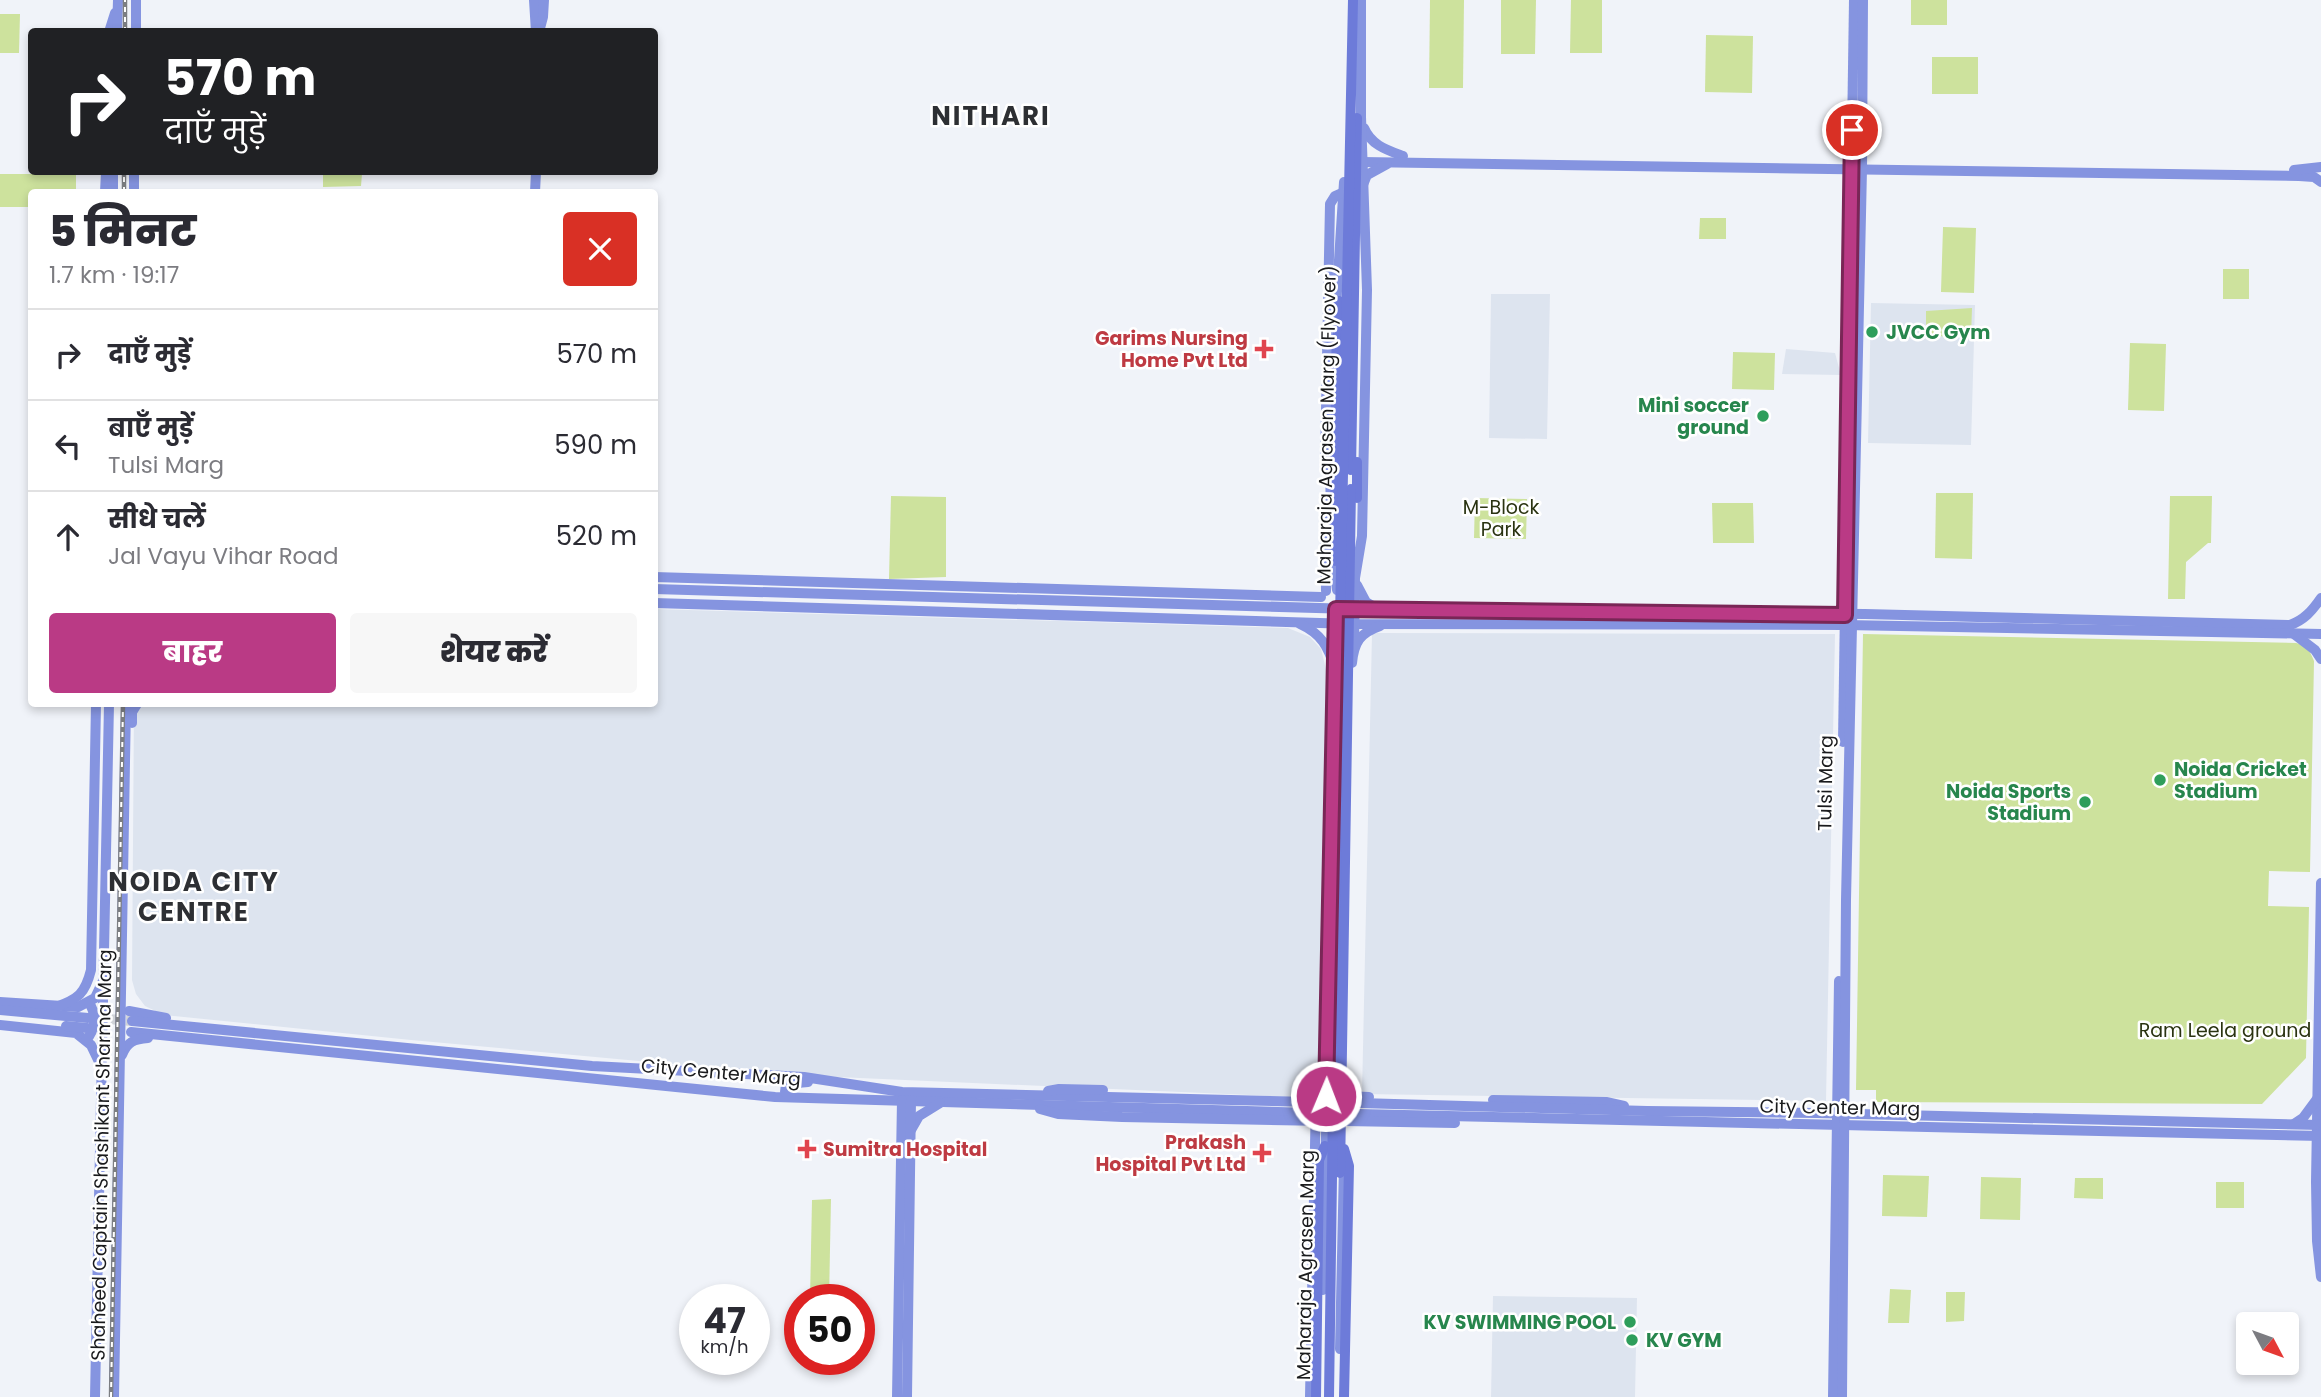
<!DOCTYPE html>
<html lang="hi">
<meta charset="utf-8">
<style>
:root{--surface:#fff;--page:#f7f7f7;--text:#2b2b33;--muted:#7c7c81;--line:#e1e1e2;--accent:#ba3a85}
body{margin:0;font-family:Poppins,"Noto Sans Devanagari",sans-serif;background:var(--page);color:var(--text);height:100vh;display:flex;flex-direction:column;font-size:26px;white-space:nowrap}
*{box-sizing:border-box;margin:0}
p{font-size:23px;color:var(--muted)}
.icon{flex:none;width:38px;height:38px;fill:none;stroke:currentColor;stroke-width:2;stroke-linecap:round;stroke-linejoin:round}
.map{position:relative;flex:1;overflow:hidden}
.details{position:absolute;left:28px;top:189px;width:630px;height:518px;display:flex;flex-direction:column;background:var(--surface);border-radius:7px;box-shadow:0 4px 10px #0003}
.details>*{flex:none}
.guide{position:absolute;left:28px;top:28px;width:630px;height:147px;border-radius:7px;box-shadow:0 4px 10px #0003;background:#202124;color:#fff;overflow:hidden}
.needle{width:46px;rotate:131deg}
.tools{position:absolute;left:2236px;top:1312px;display:grid;gap:14px}
.tools a{display:grid;place-items:center;width:63px;height:63px;border-radius:7px;background:var(--surface);box-shadow:0 4px 10px #0003;font-size:35px}
.speed{position:absolute;left:679px;top:1284px;display:flex;gap:14px;font-size:35px;font-weight:700;text-align:center}
.speed>*{display:grid;place-content:center;width:91px;height:91px;border-radius:50%;background:var(--surface);box-shadow:0 4px 10px #0003;line-height:1}
.speed small{font-size:18px;font-weight:400}
.speed .limit{border:10px solid #d22;background:#fff;color:#111}
.pin{position:absolute;display:grid;place-items:center;width:60px;height:60px;color:#fff;margin:-30px;border:4px solid #fff;border-radius:50%;box-shadow:0 2px 7px #0007}
.me{position:absolute;width:77px;margin:-38px;rotate:1deg;stroke-linejoin:round;filter:drop-shadow(0 0 5px #0008)}
.turn{display:flex;align-items:center;gap:24px;height:147px;padding:0 21px;font-size:32px}
.turn .icon{width:91px;height:91px;stroke-width:2.5}
.turn b{display:block;font-size:49px;line-height:60px}
.round{display:grid;place-items:center;flex:none;width:74px;height:74px;border-radius:7px;background:var(--page)}
.overview{display:flex;align-items:center;justify-content:space-between;height:119px;padding:0 21px}
h1{font-size:42px;font-weight:800;line-height:52px}
.action{display:flex;gap:14px;margin-top:auto;padding:14px 21px}
.action a{flex:1;height:80px;border-radius:7px;background:var(--accent);color:#fff;font-size:28px;font-weight:800;line-height:80px;text-align:center}
.action a+a{background:var(--page);color:var(--text)}
ul{padding:0;list-style:none}
li{display:flex;align-items:center;gap:21px;height:91px;padding:0 21px;border-top:2px solid var(--line)}
li div{flex:1}
li b{display:block;font-size:26px}
li em{font-style:normal}
.map>svg:first-child{display:block}
.built{fill:#dde4ef}
.green{fill:#cde29d}
.lines{fill:none;stroke-linecap:round;stroke-linejoin:round}
.secondary-tunnel{stroke:#d0d3d8;stroke-width:10;stroke-dasharray:10 5;stroke-linecap:butt}
.secondary{stroke:#8594e0;stroke-width:10}
.primary{stroke:#6d7bd9;stroke-width:10}
.rail-casing{stroke:#7c7e82;stroke-width:4.5}
.rail{stroke:#fff;stroke-width:2;stroke-dasharray:5;stroke-linecap:butt}
.route-casing{stroke:#792656;stroke-width:18}
.route{stroke:#ba3a85;stroke-width:12}
.leisure-dot{fill:#2e9e5b;stroke:#fff;stroke-width:2.5}
.health-dot{fill:#e0444e;stroke:#fff;stroke-width:2.5}
.labels{text-anchor:middle;stroke-width:5;stroke-linejoin:round;paint-order:stroke}
.leisure-label{font-size:19px;font-weight:bold;fill:#27864d;stroke:#fff;text-anchor:start}
.health-label{font-size:19px;font-weight:bold;fill:#be3a42;stroke:#fff;text-anchor:end}
.street-label{font-size:19px;fill:#1a1b1d;stroke:#fff}
.park-label{font-size:19px;fill:#2a3311;stroke:#fff}
.district-label{font-size:26px;font-weight:bold;letter-spacing:2px;fill:#2d2f33;stroke:#fff}
</style>
<div class="map">
<svg width="2321" height="1397" viewBox="0 0 2321 1397">
<rect width="100%" height="100%" fill="#f0f3f9"/>
<g class="built">
<path d="M 1491,294 L 1550,294 L 1547,439 L 1489,438 Z"/>
<path d="M 1871,303 L 1975,305 L 1971,445 L 1868,443 Z"/>
<path d="M 1786,349 L 1835,353 L 1841,375 L 1782,374 Z"/>
<path d="M 655,609 L 1288,628 L 1310,637 L 1321,649 L 1327,673 L 1321,1072 L 1317,1082 L 1309,1090 L 1294,1097 L 792,1075 L 411,1040 L 164,1015 L 145,1006 L 136,994 L 132,980 L 134,704 L 654,704 Z"/>
<path d="M 1372,633 L 1835,634 L 1826,1101 L 1362,1094 Z"/>
<path d="M 1493,1296 L 1637,1298 L 1635,1397 L 1491,1397 Z"/>
</g>
<g class="green">
<path d="M 1430,0 L 1464,0 L 1463,88 L 1429,88 Z"/>
<path d="M 1501,0 L 1536,0 L 1535,54 L 1501,54 Z"/>
<path d="M 1571,0 L 1602,0 L 1602,53 L 1570,53 Z"/>
<rect x="1911" y="0" width="36" height="25"/>
<path d="M 0,14 L 20,14 L 19,53 L 0,53 Z"/>
<path d="M 1706,35 L 1753,36 L 1752,93 L 1705,92 Z"/>
<rect x="1932" y="57" width="46" height="37"/>
<path d="M 323,172 L 372,172 L 362,174 L 361,186 L 323,187 Z"/>
<path d="M 0,174 L 76,174 L 76,192 L 32,192 L 31,207 L 0,207 Z"/>
<path d="M 1700,218 L 1726,218 L 1726,239 L 1699,239 Z"/>
<path d="M 1943,227 L 1976,228 L 1974,293 L 1941,292 Z"/>
<rect x="2223" y="269" width="26" height="30"/>
<path d="M 1972,308 L 1971,337 L 1932,336 L 1926,330 L 1926,311 Z"/>
<path d="M 2130,343 L 2166,344 L 2164,411 L 2128,410 Z"/>
<path d="M 1733,352 L 1775,353 L 1774,390 L 1732,389 Z"/>
<path d="M 1936,493 L 1973,493 L 1972,559 L 1935,558 Z"/>
<path d="M 891,496 L 946,497 L 946,577 L 889,579 Z"/>
<path d="M 2170,496 L 2212,496 L 2211,543 L 2208,543 L 2186,562 L 2185,599 L 2168,599 Z"/>
<path d="M 1475,498 L 1527,499 L 1526,539 L 1474,538 Z"/>
<path d="M 1712,503 L 1753,503 L 1754,543 L 1713,543 Z"/>
<path d="M 1863,634 L 2296,643 C 2307,645 2310,651 2314,661 L 2310,872 L 2269,871 L 2268,906 L 2309,907 L 2306,1058 L 2262,1104 L 1876,1102 L 1876,1090 L 1856,1090 Z"/>
<path d="M 1883,1175 L 1929,1176 L 1927,1217 L 1882,1216 Z"/>
<path d="M 1981,1177 L 2021,1178 L 2020,1220 L 1980,1219 Z"/>
<path d="M 2075,1178 L 2103,1178 L 2103,1199 L 2074,1198 Z"/>
<rect x="2216" y="1182" width="28" height="26"/>
<path d="M 831,1199 L 829,1300 L 810,1300 L 812,1200 Z"/>
<path d="M 1890,1289 L 1911,1290 L 1909,1323 L 1888,1323 Z"/>
<path d="M 1946,1292 L 1965,1292 L 1964,1321 L 1946,1322 Z"/>
</g>
<g class="lines">
<path class="secondary-tunnel" d="M 96,1018 L 132,1021"/>
<g class="secondary">
<path d="M 534,0 L 536,32"/>
<path d="M 109,32 L 115,13"/>
<path d="M 117,32 L 118,0"/>
<path d="M 136,32 L 136,0"/>
<path d="M 539,32 L 543,17 L 544,0"/>
<path d="M 1364,128 C 1371,145 1387,150 1403,156"/>
<path d="M 1362,162 L 2299,176 L 2314,177 L 2321,182"/>
<path d="M 2294,170 L 2321,167"/>
<path d="M 1363,185 L 1367,175 L 1387,164"/>
<path d="M 105,192 L 106,172"/>
<path d="M 113,192 L 113,172"/>
<path d="M 134,192 L 134,172"/>
<path d="M 535,192 L 536,172"/>
<path d="M 1336,307 L 1344,182"/>
<path d="M 1330,455 L 1331,531"/>
<path d="M 1325,461 L 1330,204 L 1335,196 L 1344,192"/>
<path d="M 1325,522 L 1326,591"/>
<path d="M 1333,553 L 1337,590"/>
<path d="M 654,577 L 1321,597"/>
<path d="M 1357,585 L 1366,602 L 1378,609"/>
<path d="M 654,589 L 1353,609 L 1865,614 L 2290,625 C 2304,620 2312,611 2321,598"/>
<path d="M 654,603 L 1353,624 L 1845,625 L 2321,634"/>
<path d="M 1300,624 C 1322,634 1328,647 1335,668"/>
<path d="M 2294,634 L 2315,650 L 2321,659"/>
<path d="M 1354,644 L 1355,578 L 1362,536 L 1367,290 L 1361,117 L 1361,0"/>
<path d="M 1352,663 C 1354,642 1360,633 1380,626"/>
<path d="M 132,723 L 132,712 L 137,704"/>
<path d="M 1843,742 L 1854,0"/>
<path d="M 2321,883 L 2316,1182 L 2317,1241 L 2321,1277"/>
<path d="M 0,1002 L 78,1007 L 95,998 L 103,981"/>
<path d="M 56,1007 C 78,999 85,994 91,970 L 96,704"/>
<path d="M 0,1010 L 88,1018"/>
<path d="M 129,1011 L 166,1018"/>
<path d="M 132,1021 L 592,1066 L 804,1077 L 902,1092 L 1310,1102"/>
<path d="M 0,1025 L 76,1033 L 91,1045 L 102,1068"/>
<path d="M 66,1026 L 87,1028"/>
<path d="M 131,1032 L 775,1097 L 1310,1113"/>
<path d="M 86,1040 C 95,1031 97,1014 89,1003"/>
<path d="M 122,1055 C 127,1042 134,1039 148,1038"/>
<path d="M 1048,1091 L 1059,1089 L 1103,1090"/>
<path d="M 1345,1096 L 1369,1097"/>
<path d="M 791,1097 L 785,1092 L 786,1084 L 808,1082"/>
<path d="M 1493,1100 L 1606,1102 L 1624,1106"/>
<path d="M 1359,1103 L 1647,1111 L 1817,1113 L 2321,1125"/>
<path d="M 1040,1109 L 1058,1114 L 1122,1117 L 1326,1121"/>
<path d="M 1359,1114 L 2321,1136"/>
<path d="M 1345,1121 L 1455,1123"/>
<path d="M 2294,1124 L 2303,1118 L 2317,1099"/>
<path d="M 911,1130 L 919,1116 L 940,1103"/>
<path d="M 1323,1290 L 1332,829"/>
<path d="M 1340,1349 L 1344,1165"/>
<path d="M 95,1397 L 109,704"/>
<path d="M 114,1397 L 126,704"/>
<path d="M 897,1397 L 902,1100"/>
<path d="M 907,1397 L 911,1100"/>
<path d="M 1310,1397 L 1316,1096"/>
<path d="M 1833,1397 L 1839,981"/>
<path d="M 1842,1397 L 1846,900 L 1862,169 L 1863,0"/>
</g>
<g class="primary">
<path d="M 1351,470 L 1357,118"/>
<path d="M 1357,498 L 1357,462"/>
<path d="M 1335,561 L 1336,360 L 1339,301"/>
<path d="M 1344,1149 L 1349,1166 L 1344,1397"/>
<path d="M 1340,1173 L 1351,489"/>
<path d="M 1316,1397 L 1319,1160 L 1325,1146"/>
<path d="M 1329,1397 L 1339,664 L 1353,0"/>
</g>
<defs>
<g id="rail">
<path d="M 125,32 L 125,0"/>
<path d="M 124,192 L 124,172"/>
<path d="M 111,1397 L 123,704"/>
</g>
</defs>
<use href="#rail" class="rail-casing"/>
<use href="#rail" class="rail"/>
</g>
<g class="lines">
<defs>
<path id="route" d="M 1326,1096 L 1336,609 L 1845,615 L 1852,130"/>
</defs>
<use href="#route" class="route-casing"/>
<use href="#route" class="route"/>
</g>
<g class="leisure-dot">
<circle cx="1872" cy="332" r="7"/>
<circle cx="1763" cy="416" r="7"/>
<circle cx="2160" cy="780" r="7"/>
<circle cx="2085" cy="802" r="7"/>
<circle cx="1630" cy="1322" r="7"/>
<circle cx="1632" cy="1340" r="7"/>
</g>
<g class="health-dot">
<path d="M1260.5 338.5h7v7h7v7h-7v7h-7v-7h-7v-7h7z"/>
<path d="M803.5 1138.5h7v7h7v7h-7v7h-7v-7h-7v-7h7z"/>
<path d="M1258.5 1142.5h7v7h7v7h-7v7h-7v-7h-7v-7h7z"/>
</g>
<g class="labels">
<g class="leisure-label">
<text x="1886" y="339">JVCC Gym</text>
<text x="1749" y="412" text-anchor="end">Mini soccer<tspan x="1749" dy="22">ground</tspan></text>
<text x="2174" y="776">Noida Cricket<tspan x="2174" dy="22">Stadium</tspan></text>
<text x="2071" y="798" text-anchor="end">Noida Sports<tspan x="2071" dy="22">Stadium</tspan></text>
<text x="1616" y="1329" text-anchor="end">KV SWIMMING POOL</text>
<text x="1646" y="1347">KV GYM</text>
</g>
<g class="health-label">
<text x="1248" y="345">Garims Nursing<tspan x="1248" dy="22">Home Pvt Ltd</tspan></text>
<text x="1246" y="1149">Prakash<tspan x="1246" dy="22">Hospital Pvt Ltd</tspan></text>
<text x="823" y="1156" text-anchor="start">Sumitra Hospital</text>
</g>
<g class="street-label">
<text transform="translate(1326 425) rotate(-89)" y="7">Maharaja Agrasen Marg (Flyover)</text>
<text transform="translate(1825 783) rotate(-89)" y="7">Tulsi Marg</text>
<text transform="translate(721 1072) rotate(5)" y="7">City Center Marg</text>
<text transform="translate(1840 1107) rotate(1)" y="7">City Center Marg</text>
<text transform="translate(101 1155) rotate(-89)" y="7">Shaheed Captain Shashikant Sharma Marg</text>
<text transform="translate(1305 1265) rotate(-89)" y="7">Maharaja Agrasen Marg</text>
</g>
<g class="park-label">
<text x="1501" y="514">M-Block<tspan x="1501" dy="22">Park</tspan></text>
<text x="2225" y="1037">Ram Leela ground</text>
</g>
<g class="district-label">
<text x="991" y="125">NITHARI</text>
<text x="194" y="891">NOIDA CITY<tspan x="194" dy="30">CENTRE</tspan></text>
</g>
</g>
</svg>
<div class="tools">
<a><svg class="needle" viewBox="-14 -14 28 28"><path d="M0-13l5 13h-10z" fill="#e53935"/><path d="M0 13l5-13h-10z" fill="#7c7c81"/></svg></a>
</div>
<div class="speed"><div>47<small>km/h</small></div><div class="limit">50</div></div>
<div class="pin" style="left:1852px;top:130px;background:#d93025"><svg class="icon" aria-label="arrive" viewBox="0 0 24 24"><path d="M6 21V4h12l-3 4 3 4H6"/></svg></div>
<svg class="me" style="left:1326px;top:1096px" viewBox="-20 -20 40 40"><circle r="17" fill="#ba3a85" stroke="#fff" stroke-width="3"/><path d="M0-11L8 9 0 5-8 9z" fill="#fff"/></svg>
<div class="guide">
<div class="turn"><svg class="icon" aria-label="right" viewBox="0 0 24 24"><path d="M7 20v-9h11M14 6l5 5-5 5"/></svg><div><b>570 m</b>दाएँ मुड़ें</div></div>
</div>
<section class="details">
<div class="overview"><div><h1>5 मिनट</h1><p>1.7 km · 19:17</p></div><a class="round" style="background:#d93025;color:#fff"><svg class="icon" aria-label="close" viewBox="0 0 24 24"><path d="M6 6l12 12M18 6L6 18"/></svg></a></div>
<ul>
<li><svg class="icon" aria-label="right" viewBox="0 0 24 24"><path d="M7 20v-9h11M14 6l5 5-5 5"/></svg><div><b>दाएँ मुड़ें</b></div><em>570 m</em></li>
<li><svg class="icon" aria-label="left" viewBox="0 0 24 24"><path d="M17 20v-9H6M10 6l-5 5 5 5"/></svg><div><b>बाएँ मुड़ें</b><p>Tulsi Marg</p></div><em>590 m</em></li>
<li><svg class="icon" aria-label="ahead" viewBox="0 0 24 24"><path d="M12 20V5M6 11l6-6 6 6"/></svg><div><b>सीधे चलें</b><p>Jal Vayu Vihar Road</p></div><em>520 m</em></li>
</ul>
<div class="action"><a>बाहर</a><a>शेयर करें</a></div>
</section>
</div>
